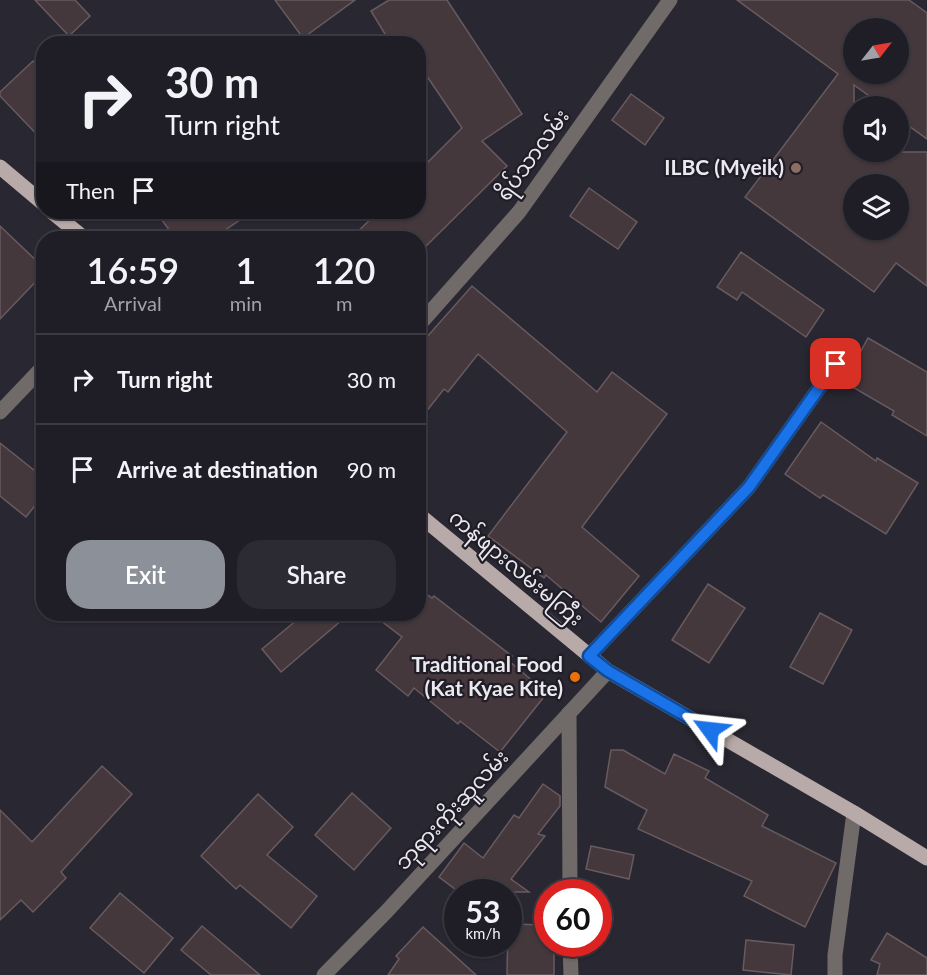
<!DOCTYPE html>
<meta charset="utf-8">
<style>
:root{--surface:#1f1d25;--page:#2c2a32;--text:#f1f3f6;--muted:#a1a2a7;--line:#3c3b42;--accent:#8c9099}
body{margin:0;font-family:Lato,"Noto Sans Myanmar",sans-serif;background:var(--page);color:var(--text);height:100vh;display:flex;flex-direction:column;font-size:22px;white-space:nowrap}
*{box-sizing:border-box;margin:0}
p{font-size:20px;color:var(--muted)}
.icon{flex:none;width:33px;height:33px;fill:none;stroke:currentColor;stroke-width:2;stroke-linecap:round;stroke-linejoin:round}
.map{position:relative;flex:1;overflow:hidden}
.details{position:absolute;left:36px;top:231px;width:390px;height:390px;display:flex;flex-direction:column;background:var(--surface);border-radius:24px;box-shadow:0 2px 4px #0004,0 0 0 2px var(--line)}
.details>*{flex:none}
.banner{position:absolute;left:36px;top:36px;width:390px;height:183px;border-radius:24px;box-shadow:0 2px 4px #0004,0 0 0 2px var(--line);background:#1f1d25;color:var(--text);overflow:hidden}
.needle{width:39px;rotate:59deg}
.buttons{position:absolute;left:843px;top:18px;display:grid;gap:12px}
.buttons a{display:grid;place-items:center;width:66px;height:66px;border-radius:50%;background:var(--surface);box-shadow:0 2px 4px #0004,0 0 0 2px var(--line);font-size:30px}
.speed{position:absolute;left:444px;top:879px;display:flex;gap:12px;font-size:30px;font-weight:700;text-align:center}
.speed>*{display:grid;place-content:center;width:78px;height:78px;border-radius:50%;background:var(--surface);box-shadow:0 2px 4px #0004,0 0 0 2px var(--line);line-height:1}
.speed small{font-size:15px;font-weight:400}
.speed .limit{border:9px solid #d22;background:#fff;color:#111}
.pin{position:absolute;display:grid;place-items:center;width:51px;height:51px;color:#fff;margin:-26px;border-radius:12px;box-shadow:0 3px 9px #0006}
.me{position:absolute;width:66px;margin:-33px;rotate:300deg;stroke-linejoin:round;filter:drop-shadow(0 0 4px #0008)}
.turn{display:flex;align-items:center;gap:21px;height:126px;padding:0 30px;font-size:27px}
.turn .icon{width:78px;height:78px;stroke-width:2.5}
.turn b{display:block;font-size:42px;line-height:51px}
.then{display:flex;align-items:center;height:57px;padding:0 30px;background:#0003;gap:12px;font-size:22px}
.eta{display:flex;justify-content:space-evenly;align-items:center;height:102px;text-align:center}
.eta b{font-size:36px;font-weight:600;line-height:42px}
.action{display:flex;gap:12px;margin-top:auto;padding:12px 30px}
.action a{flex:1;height:69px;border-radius:24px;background:var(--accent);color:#fff;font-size:24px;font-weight:600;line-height:69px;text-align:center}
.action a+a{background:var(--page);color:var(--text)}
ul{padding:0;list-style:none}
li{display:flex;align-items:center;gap:18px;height:90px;padding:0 30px;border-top:2px solid var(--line)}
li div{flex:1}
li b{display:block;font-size:22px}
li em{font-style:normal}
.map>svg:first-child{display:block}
.building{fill:#44383c;stroke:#685b60;stroke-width:1.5;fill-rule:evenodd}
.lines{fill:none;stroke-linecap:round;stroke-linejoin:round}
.minor{stroke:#706a69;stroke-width:15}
.primary{stroke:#b8aaa8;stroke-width:15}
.route-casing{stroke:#114b97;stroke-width:15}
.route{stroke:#1a73e8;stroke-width:10}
.education-dot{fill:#8d6e63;stroke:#201d27;stroke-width:2}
.food-dot{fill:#e8710a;stroke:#201d27;stroke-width:2}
.labels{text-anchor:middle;stroke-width:4.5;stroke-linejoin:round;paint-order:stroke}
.street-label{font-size:21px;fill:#eae9ef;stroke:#201d27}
.poi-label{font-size:21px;font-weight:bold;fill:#eae9ef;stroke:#201d27;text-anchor:end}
</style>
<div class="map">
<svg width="927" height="975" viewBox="0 0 927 975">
<rect width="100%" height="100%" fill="#292731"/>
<g class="building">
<path d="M 35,0 L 75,0 L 90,16 L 69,36 Z"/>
<path d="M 275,0 L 355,0 L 303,38 Z"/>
<path d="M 389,0 L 447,0 L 522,114 L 482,141 L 507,166 L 418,254 L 418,238 L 351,238 L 378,212 L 418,212 L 418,172 L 462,128 L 418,63 L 418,44 L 391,44 L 371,11 Z"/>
<path d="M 737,0 L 909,0 L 927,13 L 927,139 L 898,118 L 898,106 L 883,106 L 854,85 L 854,152 L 927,152 L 927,286 L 896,263 L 874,292 L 745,197 L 838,74 ZM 854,28 L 898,28 L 898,74 L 854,74 ZM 854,184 L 898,184 L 898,230 L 854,230 Z"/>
<path d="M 33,61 L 44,72 L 44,142 L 0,96 L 0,92 Z"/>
<path d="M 631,94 L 664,118 L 645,145 L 612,120 Z"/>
<path d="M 589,188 L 637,222 L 618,249 L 570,216 Z"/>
<path d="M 156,212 L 252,212 L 213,238 L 175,238 Z"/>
<path d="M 0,226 L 44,268 L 44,273 L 0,319 Z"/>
<path d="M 741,252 L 824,310 L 806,337 L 742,292 L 737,300 L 717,287 Z"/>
<path d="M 472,286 L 597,392 L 612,372 L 667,414 L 582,527 L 639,576 L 601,622 L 546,575 L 544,578 L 488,536 L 567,432 L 478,354 L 448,392 L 444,389 L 418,422 L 418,347 Z"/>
<path d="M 868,338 L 927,372 L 927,436 L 892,415 L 894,411 L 844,382 Z"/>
<path d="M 821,422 L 876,461 L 877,458 L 918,483 L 886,534 L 823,495 L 820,498 L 785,474 Z"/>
<path d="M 0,443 L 44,478 L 44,494 L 26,517 L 0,496 Z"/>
<path d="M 708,584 L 745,608 L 709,663 L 672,640 Z"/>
<path d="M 418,588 L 432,598 L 434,596 L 512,656 L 509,661 L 547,693 L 500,752 L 460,721 L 458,724 L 414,688 L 408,696 L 376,670 L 402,637 L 372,614 L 418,614 Z"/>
<path d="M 820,613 L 852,630 L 823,684 L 790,667 Z"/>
<path d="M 304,614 L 349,614 L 281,672 L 262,649 Z"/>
<path d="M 611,750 L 623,750 L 665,774 L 674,754 L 709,771 L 705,778 L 768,815 L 762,826 L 836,863 L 805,927 L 744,896 L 752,881 L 638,829 L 647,810 L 605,787 Z"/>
<path d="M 102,766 L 132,794 L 61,872 L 66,878 L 33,912 L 21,900 L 0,920 L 0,810 L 32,842 Z"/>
<path d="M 543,784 L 560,796 L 560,806 L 538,834 L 545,836 L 511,879 L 529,892 L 459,892 L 439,877 L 464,843 L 483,858 L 514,815 L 519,818 Z"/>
<path d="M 352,793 L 391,828 L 354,870 L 315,835 Z"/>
<path d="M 258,794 L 293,827 L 267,855 L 317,896 L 291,928 L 240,885 L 236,889 L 201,856 Z"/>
<path d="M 591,846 L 634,855 L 629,879 L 586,869 Z"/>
<path d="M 120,893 L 173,938 L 144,973 L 90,928 Z"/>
<path d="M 508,924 L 548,925 L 548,944 L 554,944 L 554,975 L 507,975 Z"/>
<path d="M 202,926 L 260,975 L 211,975 L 181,950 Z"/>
<path d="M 423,927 L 476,975 L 388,975 L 399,959 L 396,956 Z"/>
<path d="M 887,933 L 927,958 L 927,975 L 877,975 L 880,964 L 871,960 Z"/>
<path d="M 746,940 L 794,945 L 791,975 L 743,970 Z"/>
</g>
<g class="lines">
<g class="minor">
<path d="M 418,326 L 519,212 L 670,0"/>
<path d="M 0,412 L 44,366"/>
<path d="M 589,656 L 749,487 L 836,364"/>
<path d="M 569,713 L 570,892"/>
<path d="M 570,944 L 571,975"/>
<path d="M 324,975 L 387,911 L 608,671"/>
<path d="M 835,975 L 835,955 L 854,813"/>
</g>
<g class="primary">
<path d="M 0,167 L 44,204"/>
<path d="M 52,212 L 84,238"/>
<path d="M 418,514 L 608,671 L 854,813 L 927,858"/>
</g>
</g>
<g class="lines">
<defs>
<path id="route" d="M 710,730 L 608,671 L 589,656 L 749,487 L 836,364"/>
</defs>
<use href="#route" class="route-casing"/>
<use href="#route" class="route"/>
</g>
<circle class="education-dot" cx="796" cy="168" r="6"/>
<circle class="food-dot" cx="575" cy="677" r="6"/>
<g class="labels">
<g class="street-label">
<text transform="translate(533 155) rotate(-54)" y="7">ရိပ်သာလမ်း</text>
<text transform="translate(516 568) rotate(40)" y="7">ကန်ဖျားလမ်းမကြီး</text>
<text transform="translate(452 810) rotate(-47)" y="7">ဘုရားကိုးဆူလမ်း</text>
</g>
<g class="poi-label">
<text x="784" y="175">ILBC (Myeik)</text>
<text x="563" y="672">Traditional Food<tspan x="563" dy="24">(Kat Kyae Kite)</tspan></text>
</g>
</g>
</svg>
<div class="buttons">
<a><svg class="needle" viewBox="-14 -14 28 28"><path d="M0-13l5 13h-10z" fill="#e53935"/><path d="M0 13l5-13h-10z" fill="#a1a2a7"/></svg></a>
<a><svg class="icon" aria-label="sound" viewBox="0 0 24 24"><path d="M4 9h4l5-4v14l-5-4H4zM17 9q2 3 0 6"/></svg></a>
<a><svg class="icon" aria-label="layers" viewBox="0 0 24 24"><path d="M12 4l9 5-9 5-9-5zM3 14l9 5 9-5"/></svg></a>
</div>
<div class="speed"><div>53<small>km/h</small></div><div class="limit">60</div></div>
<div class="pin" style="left:836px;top:364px;background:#d93025"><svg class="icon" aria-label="arrive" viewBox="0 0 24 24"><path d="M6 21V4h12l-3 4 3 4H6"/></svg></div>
<svg class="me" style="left:710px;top:730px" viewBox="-20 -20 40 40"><path d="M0-17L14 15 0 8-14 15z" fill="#1a73e8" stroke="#fff" stroke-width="4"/></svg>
<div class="banner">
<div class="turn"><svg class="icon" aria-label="right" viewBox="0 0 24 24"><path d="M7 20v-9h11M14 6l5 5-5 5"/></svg><div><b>30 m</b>Turn right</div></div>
<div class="then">Then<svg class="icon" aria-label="arrive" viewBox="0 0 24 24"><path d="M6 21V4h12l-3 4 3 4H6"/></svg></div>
</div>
<section class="details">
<div class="eta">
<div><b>16:59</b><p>Arrival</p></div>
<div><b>1</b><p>min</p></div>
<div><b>120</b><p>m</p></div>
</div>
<ul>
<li><svg class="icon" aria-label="right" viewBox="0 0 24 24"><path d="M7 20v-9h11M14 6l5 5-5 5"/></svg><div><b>Turn right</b></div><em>30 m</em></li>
<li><svg class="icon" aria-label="arrive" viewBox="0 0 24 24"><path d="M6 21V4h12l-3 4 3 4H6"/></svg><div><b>Arrive at destination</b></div><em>90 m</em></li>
</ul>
<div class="action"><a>Exit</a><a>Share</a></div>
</section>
</div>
